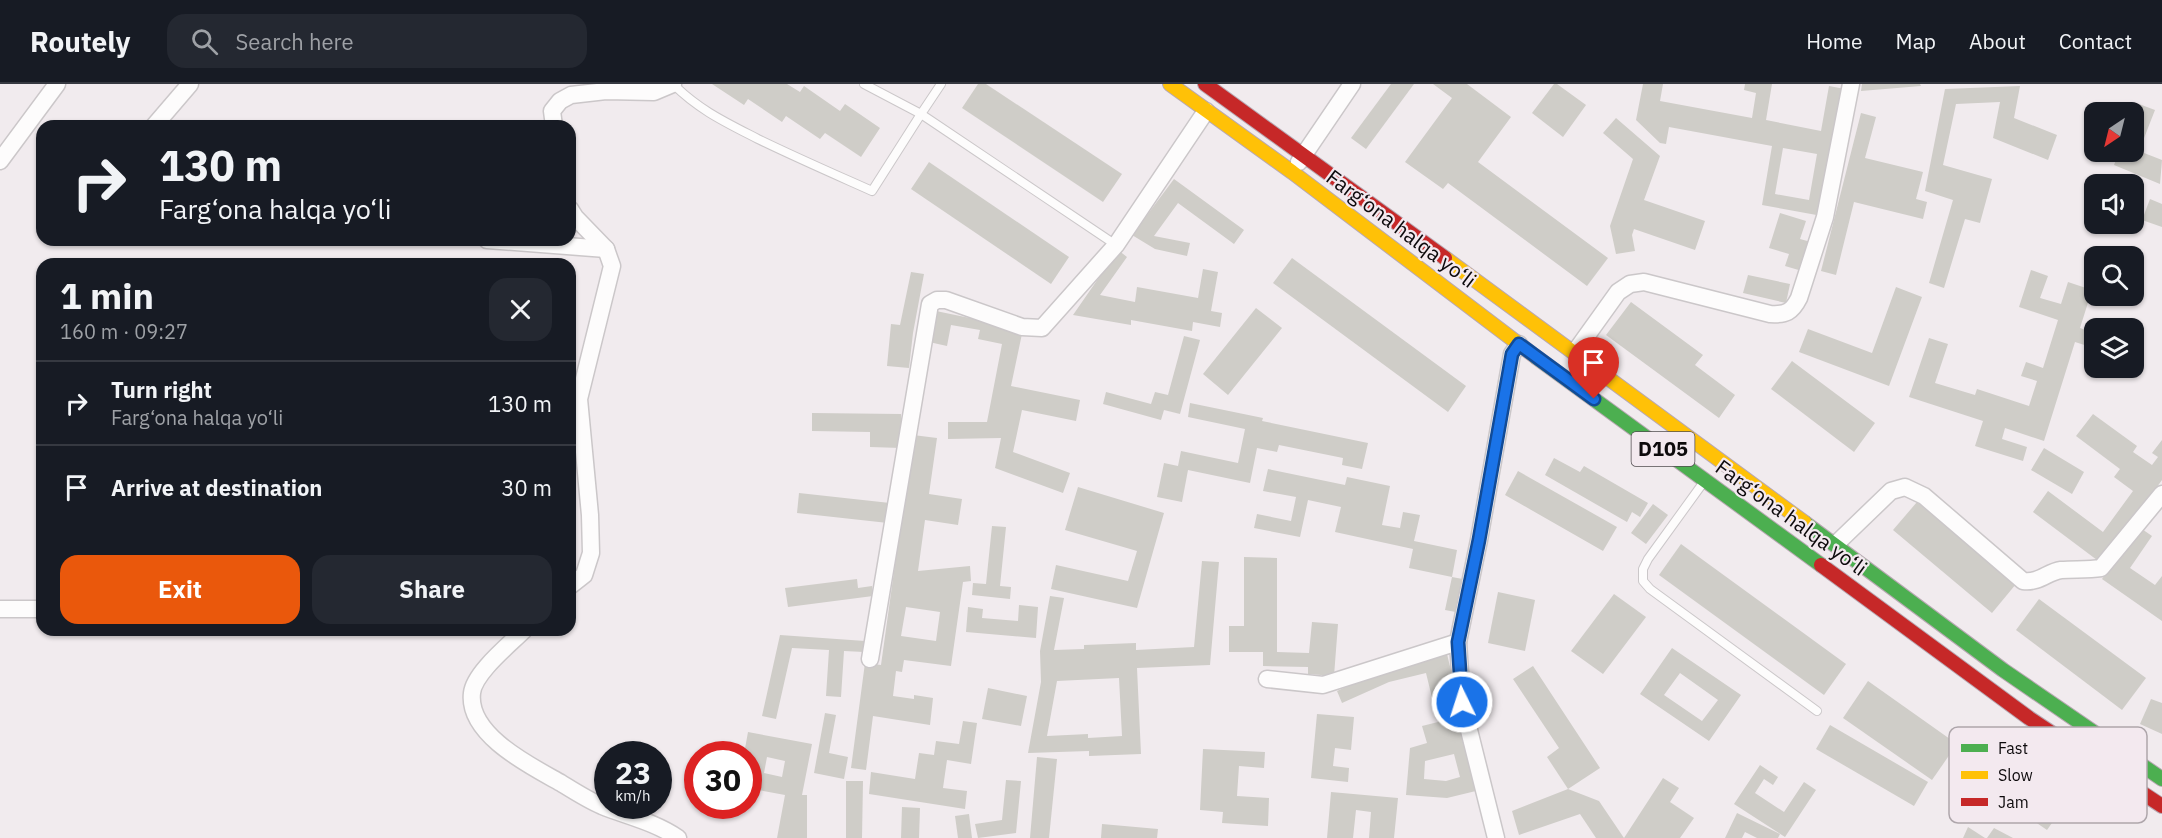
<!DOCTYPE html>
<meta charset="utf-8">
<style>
:root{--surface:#171b24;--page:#242831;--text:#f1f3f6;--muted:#9ea1a6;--line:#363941;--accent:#ea580c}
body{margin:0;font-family:"IBM Plex Sans",sans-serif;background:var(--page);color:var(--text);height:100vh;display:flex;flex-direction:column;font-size:22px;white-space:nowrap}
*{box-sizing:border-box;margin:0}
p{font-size:20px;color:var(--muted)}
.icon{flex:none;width:33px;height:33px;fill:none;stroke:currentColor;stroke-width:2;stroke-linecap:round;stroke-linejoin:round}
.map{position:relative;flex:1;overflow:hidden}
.details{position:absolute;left:36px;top:174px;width:540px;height:378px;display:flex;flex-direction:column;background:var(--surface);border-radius:18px;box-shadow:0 2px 4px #0004}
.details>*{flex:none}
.top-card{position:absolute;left:36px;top:36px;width:540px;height:126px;border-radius:18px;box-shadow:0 2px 4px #0004;background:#171b24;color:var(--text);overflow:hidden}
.needle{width:39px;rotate:215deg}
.buttons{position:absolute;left:2084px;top:18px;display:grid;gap:12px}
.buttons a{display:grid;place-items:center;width:60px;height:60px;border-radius:12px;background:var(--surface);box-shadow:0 2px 4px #0004;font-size:30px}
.speed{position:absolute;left:594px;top:657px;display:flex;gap:12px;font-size:30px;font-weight:700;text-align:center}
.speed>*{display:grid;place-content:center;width:78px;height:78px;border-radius:50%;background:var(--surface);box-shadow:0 2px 4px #0004;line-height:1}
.speed small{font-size:15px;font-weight:400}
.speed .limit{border:9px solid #d22;background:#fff;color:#111}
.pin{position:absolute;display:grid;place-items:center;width:51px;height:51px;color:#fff;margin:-62px -26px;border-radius:50% 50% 50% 0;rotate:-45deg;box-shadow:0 0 6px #0007}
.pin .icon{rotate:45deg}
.me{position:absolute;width:66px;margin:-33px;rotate:356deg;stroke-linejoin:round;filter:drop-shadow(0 0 4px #0008)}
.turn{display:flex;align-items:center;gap:21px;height:126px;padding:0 24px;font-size:27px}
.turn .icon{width:78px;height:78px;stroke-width:2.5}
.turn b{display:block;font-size:42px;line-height:51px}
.round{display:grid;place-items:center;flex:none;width:63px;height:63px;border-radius:18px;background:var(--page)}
.headline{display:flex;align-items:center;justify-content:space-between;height:102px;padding:0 24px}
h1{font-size:36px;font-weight:700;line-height:45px}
.cta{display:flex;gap:12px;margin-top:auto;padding:12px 24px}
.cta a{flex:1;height:69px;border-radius:18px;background:var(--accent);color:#fff;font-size:24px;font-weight:700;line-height:69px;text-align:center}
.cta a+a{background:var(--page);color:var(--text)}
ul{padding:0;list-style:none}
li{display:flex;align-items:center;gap:18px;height:84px;padding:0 24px;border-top:2px solid var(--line)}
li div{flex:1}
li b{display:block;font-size:22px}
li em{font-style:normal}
header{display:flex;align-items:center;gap:36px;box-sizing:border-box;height:84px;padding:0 30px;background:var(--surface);border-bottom:2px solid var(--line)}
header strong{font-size:28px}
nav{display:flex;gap:33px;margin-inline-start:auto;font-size:21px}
.search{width:420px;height:54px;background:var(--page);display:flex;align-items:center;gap:15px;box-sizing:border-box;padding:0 21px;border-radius:18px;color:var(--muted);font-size:22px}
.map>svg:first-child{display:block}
.building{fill:#cfcdc8;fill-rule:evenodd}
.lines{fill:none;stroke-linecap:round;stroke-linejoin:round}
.lane-casing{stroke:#cbc7c9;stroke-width:10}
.street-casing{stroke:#cbc7c9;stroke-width:19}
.fast-casing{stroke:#b8a8b2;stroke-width:16}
.slow-casing{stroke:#b8a8b2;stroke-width:16}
.jam-casing{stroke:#b8a8b2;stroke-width:16}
.lane{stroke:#fdfcfc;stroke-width:8}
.street{stroke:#fdfcfc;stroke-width:16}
.fast{stroke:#4caf50;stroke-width:14}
.slow{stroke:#ffc107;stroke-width:14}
.jam{stroke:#c62828;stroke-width:14}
.route-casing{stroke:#114b97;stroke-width:15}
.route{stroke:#1a73e8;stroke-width:10}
.labels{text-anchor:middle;stroke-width:4.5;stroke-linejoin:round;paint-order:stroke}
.shield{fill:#f3e9ef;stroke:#524d50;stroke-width:1.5}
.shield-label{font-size:20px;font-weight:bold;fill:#0d0a0c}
.street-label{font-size:21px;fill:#0d0a0c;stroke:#f3e9ef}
.key{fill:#f3e9ef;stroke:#aea6ab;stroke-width:1.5}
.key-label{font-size:16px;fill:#0d0a0c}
</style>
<header>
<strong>Routely</strong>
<div class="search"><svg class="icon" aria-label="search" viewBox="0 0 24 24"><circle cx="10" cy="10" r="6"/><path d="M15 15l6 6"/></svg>Search here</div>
<nav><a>Home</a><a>Map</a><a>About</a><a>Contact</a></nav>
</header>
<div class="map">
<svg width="2162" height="754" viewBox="0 0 2162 754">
<rect width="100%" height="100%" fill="#f1ebee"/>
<g class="building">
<path d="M 712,0 L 787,0 L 800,8 L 804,2 L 840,27 L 845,20 L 880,44 L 861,73 L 825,49 L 820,55 L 786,32 L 782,38 L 748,15 L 744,21 Z"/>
<path d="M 978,0 L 986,0 L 1122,90 L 1103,118 L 962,24 Z"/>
<path d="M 1391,0 L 1414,0 L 1366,65 L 1351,54 Z"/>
<path d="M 1433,0 L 1467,0 L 1511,33 L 1478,78 L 1608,174 L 1587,202 L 1448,99 L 1443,105 L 1405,78 L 1452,14 Z"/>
<path d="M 1554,0 L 1557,0 L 1586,21 L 1563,53 L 1532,29 Z"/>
<path d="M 1643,0 L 1663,0 L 1660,17 L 1752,34 L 1756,9 L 1744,6 L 1745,0 L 1772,0 L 1766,36 L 1821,47 L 1829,2 L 1845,5 L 1822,132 L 1762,121 L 1772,62 L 1669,43 L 1666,60 L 1660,59 L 1636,36 ZM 1783,64 L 1817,70 L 1809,116 L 1775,110 Z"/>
<path d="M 1862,0 L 1920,0 L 1921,2 L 1861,7 Z"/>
<path d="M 2020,2 L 2014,34 L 2057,51 L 2048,76 L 1993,54 L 2000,18 L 1956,20 L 1943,81 L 1992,95 L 1980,139 L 1965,135 L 1944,204 L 1929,199 L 1953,116 L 1925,107 L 1945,5 Z"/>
<path d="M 2139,20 L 2155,26 L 2139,67 L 2162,76 L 2160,100 L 2114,81 L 2119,68 L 2133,68 L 2133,34 Z"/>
<path d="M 1861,29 L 1876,33 L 1865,74 L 1923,88 L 1916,115 L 1927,118 L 1923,135 L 1854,118 L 1836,191 L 1821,187 Z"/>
<path d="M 1616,34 L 1660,72 L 1644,116 L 1705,137 L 1695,166 L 1634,145 L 1632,151 L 1635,167 L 1616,170 L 1610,142 L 1633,75 L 1603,49 Z"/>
<path d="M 929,78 L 1069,173 L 1051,200 L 911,105 Z"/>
<path d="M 1174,95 L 1244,146 L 1234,160 L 1178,119 L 1154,152 L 1190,159 L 1187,172 L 1155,165 L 1132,151 Z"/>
<path d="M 2150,115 L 2162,120 L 2162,143 L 2142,136 Z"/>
<path d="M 1780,129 L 1806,137 L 1800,155 L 1811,158 L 1802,187 L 1785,182 L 1789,170 L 1769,164 Z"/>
<path d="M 1118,166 L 1127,173 L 1100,211 L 1135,218 L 1137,203 L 1198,214 L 1203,185 L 1218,188 L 1211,227 L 1222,229 L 1220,243 L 1193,238 L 1192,247 L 1131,236 L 1131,241 L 1073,231 Z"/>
<path d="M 1292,174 L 1466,302 L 1448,328 L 1273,199 Z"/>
<path d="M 2031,186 L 2048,192 L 2040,214 L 2061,220 L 2068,198 L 2092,206 L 2080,244 L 2094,249 L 2094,264 L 2075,258 L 2044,357 L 2005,344 L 2002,355 L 2027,363 L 2023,377 L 1975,362 L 1983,337 L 1909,313 L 1929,254 L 1948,260 L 1935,299 L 1975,311 L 1977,305 L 2029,322 L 2037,297 L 2021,292 L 2026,278 L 2043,284 L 2058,236 L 2019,223 Z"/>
<path d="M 911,188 L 924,190 L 913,249 L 909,284 L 887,282 L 891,240 L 900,241 Z"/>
<path d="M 1748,191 L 1790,200 L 1786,219 L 1743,209 Z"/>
<path d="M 1896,203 L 1922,213 L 1889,302 L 1799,268 L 1808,245 L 1872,269 Z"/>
<path d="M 1631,218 L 1703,271 L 1695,281 L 1735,311 L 1719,334 L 1606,251 Z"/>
<path d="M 1256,224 L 1282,244 L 1228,311 L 1203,290 Z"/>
<path d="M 936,227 L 1023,245 L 1011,302 L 1080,316 L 1076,337 L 1022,326 L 1013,368 L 1070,389 L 1063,409 L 995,384 L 1001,354 L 948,355 L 948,338 L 987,338 L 1002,260 L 978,255 L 980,246 L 951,241 L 947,262 L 929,258 Z"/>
<path d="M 1184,252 L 1200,256 L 1180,330 L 1164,326 L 1161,336 L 1103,320 L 1106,308 L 1151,320 L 1155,308 L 1168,311 Z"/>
<path d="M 1792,277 L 1875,339 L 1854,368 L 1771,305 Z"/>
<path d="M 1190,319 L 1263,334 L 1262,337 L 1368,359 L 1362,385 L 1342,381 L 1343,374 L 1279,361 L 1277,368 L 1257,364 L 1250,399 L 1188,386 L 1182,418 L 1157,413 L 1164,379 L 1178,382 L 1181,367 L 1238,379 L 1245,345 L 1188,333 Z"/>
<path d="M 812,329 L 901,330 L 901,364 L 870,363 L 870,348 L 812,347 Z"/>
<path d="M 2093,330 L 2137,362 L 2133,368 L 2152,381 L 2158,373 L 2152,369 L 2162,356 L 2162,396 L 2101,479 L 2033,428 L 2048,407 L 2103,448 L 2133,407 L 2114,393 L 2120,385 L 2076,352 Z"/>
<path d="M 913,351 L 937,354 L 929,410 L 962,415 L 958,441 L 925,436 L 918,487 L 970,482 L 971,497 L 963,498 L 951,582 L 904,576 L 902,588 L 896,587 L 893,612 L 914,615 L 914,611 L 933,614 L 930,641 L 873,632 L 866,686 L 851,684 L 865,579 L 881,581 ZM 906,523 L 940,528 L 936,557 L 901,552 Z"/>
<path d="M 2044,364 L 2084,388 L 2072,410 L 2031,386 Z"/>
<path d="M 1554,374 L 1580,388 L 1584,382 L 1648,419 L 1640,433 L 1632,428 L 1627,438 L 1545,391 Z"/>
<path d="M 1268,385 L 1345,401 L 1347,393 L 1390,402 L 1382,441 L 1400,444 L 1403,428 L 1420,431 L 1414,457 L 1457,466 L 1452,493 L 1409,484 L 1413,465 L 1335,448 L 1341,423 L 1308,416 L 1300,453 L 1254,444 L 1257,430 L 1291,437 L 1296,413 L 1263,407 Z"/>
<path d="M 1518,387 L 1617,443 L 1603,467 L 1505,411 Z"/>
<path d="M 1078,403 L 1164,429 L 1137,524 L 1051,505 L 1056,481 L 1128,497 L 1137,467 L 1065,446 Z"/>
<path d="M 799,409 L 890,419 L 888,439 L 797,429 Z"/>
<path d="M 1917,418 L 2016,500 L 1992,529 L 1893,446 Z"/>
<path d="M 1653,420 L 1668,431 L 1646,460 L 1631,449 Z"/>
<path d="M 992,442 L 1006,443 L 1000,502 L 1011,503 L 1010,515 L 972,511 L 973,499 L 986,500 Z"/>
<path d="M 2139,443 L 2152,452 L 2130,484 L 2155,501 L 2162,492 L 2162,537 L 2102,495 Z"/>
<path d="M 1681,460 L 1846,580 L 1824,611 L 1659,491 Z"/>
<path d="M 1244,473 L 1277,474 L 1277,568 L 1309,569 L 1312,538 L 1338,540 L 1334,592 L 1308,590 L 1308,583 L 1263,582 L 1263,568 L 1229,568 L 1229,542 L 1244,542 Z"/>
<path d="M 1202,477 L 1219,478 L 1210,581 L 1137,584 L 1141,670 L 1089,672 L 1089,667 L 1028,669 L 1041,598 L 1040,567 L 1050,512 L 1064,514 L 1054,566 L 1084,565 L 1084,561 L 1136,559 L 1136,566 L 1194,563 ZM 1119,594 L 1122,652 L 1088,654 L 1088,650 L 1047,652 L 1057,597 Z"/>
<path d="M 1452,493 L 1468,496 L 1461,529 L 1445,526 Z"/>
<path d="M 857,495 L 858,504 L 872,502 L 873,512 L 788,523 L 785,504 Z"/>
<path d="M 1498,508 L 1535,516 L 1525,567 L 1488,559 Z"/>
<path d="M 1614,510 L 1646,533 L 1603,590 L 1571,567 Z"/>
<path d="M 2039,515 L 2146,594 L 2122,626 L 2016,546 Z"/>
<path d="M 1019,521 L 1038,523 L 1036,554 L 966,548 L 968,523 L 983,525 L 982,534 L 1018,537 Z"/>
<path d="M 780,551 L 865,557 L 864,568 L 844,567 L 841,613 L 826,612 L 829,566 L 792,564 L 776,635 L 762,632 Z"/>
<path d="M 1672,564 L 1741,611 L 1709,657 L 1640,610 ZM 1680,589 L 1718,616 L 1702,637 L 1664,611 Z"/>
<path d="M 1447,570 L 1480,706 L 1447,714 L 1406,711 L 1410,664 L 1427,659 L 1422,642 L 1438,638 L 1426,589 L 1389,598 L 1342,619 L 1337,607 L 1385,585 ZM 1454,670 L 1460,693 L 1446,697 L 1424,695 L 1425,677 Z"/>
<path d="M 1533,582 L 1600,684 L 1568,705 L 1547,673 L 1559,664 L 1513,595 Z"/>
<path d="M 1868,597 L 1957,660 L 1932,696 L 1843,634 Z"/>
<path d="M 988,604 L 1027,612 L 1021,642 L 982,635 Z"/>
<path d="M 2151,615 L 2162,619 L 2162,650 L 2140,640 Z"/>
<path d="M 825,629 L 836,631 L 829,669 L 848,673 L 844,695 L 814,689 Z"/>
<path d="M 1317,630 L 1354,633 L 1351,666 L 1335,664 L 1333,682 L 1349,684 L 1348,698 L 1311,694 Z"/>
<path d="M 963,637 L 977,639 L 971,680 L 947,676 L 943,704 L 967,707 L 965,725 L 869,710 L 871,688 L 915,695 L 919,669 L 934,671 L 936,657 L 959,660 Z"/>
<path d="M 1830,641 L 1928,698 L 1914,722 L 1816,665 Z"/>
<path d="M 748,648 L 812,660 L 802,711 L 807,711 L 807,754 L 777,754 L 785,711 L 748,704 L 748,670 L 744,670 ZM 767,673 L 785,677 L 782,693 L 764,689 Z"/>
<path d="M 1203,665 L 1265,668 L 1264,684 L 1239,682 L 1237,712 L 1269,714 L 1268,742 L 1222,739 L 1223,728 L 1200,726 Z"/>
<path d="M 1975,670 L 2059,729 L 2047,746 L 1963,688 Z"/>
<path d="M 1037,673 L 1057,675 L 1049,754 L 1030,754 Z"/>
<path d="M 1760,681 L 1778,693 L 1773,701 L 1764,695 L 1755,709 L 1784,728 L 1804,698 L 1816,706 L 1785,753 L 1734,720 Z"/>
<path d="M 1663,694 L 1679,704 L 1670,718 L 1694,734 L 1680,754 L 1596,754 L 1580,730 L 1519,751 L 1512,727 L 1568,705 L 1599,717 L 1624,754 Z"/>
<path d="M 1006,696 L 1021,697 L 1016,749 L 978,754 L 975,740 L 1002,736 Z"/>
<path d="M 846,697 L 863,697 L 862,754 L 846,754 Z"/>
<path d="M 1331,708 L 1398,714 L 1394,754 L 1369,754 L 1371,728 L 1356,726 L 1353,754 L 1327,754 Z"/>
<path d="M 902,723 L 920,724 L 919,754 L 901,754 Z"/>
<path d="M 1737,729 L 1780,750 L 1778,754 L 1757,754 L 1745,748 L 1742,754 L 1725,754 Z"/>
<path d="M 969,730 L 972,754 L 958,754 L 955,732 Z"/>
<path d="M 1102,740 L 1158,745 L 1157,754 L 1101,754 Z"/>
<path d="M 1968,743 L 1985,754 L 1963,754 Z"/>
<path d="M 1994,744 L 2013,754 L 1987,754 Z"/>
</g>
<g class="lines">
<defs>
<g id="lane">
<path d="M 673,0 C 699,26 725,38 758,55 C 795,73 834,90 872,107 L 921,30 L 864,0"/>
<path d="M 941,0 L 921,30 L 1116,161"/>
<path d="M 1703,399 L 1648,475 L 1643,485 L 1643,497 L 1650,505 L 1817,627"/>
</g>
<g id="street">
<path d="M 154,42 L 190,0"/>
<path d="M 554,42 L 552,27 L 560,17 L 571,11 L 606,7 L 654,8 L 673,0"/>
<path d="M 0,77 L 57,0"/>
<path d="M 1299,78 L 1352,0"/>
<path d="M 570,125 L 575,133 L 606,165 L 612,182 L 579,315 L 590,431 L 591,469 L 584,491 L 570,502"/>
<path d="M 487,156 L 606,165"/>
<path d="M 1575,268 L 1618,208 L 1630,200 L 1644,198 L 1770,230 C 1786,231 1792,228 1799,214 L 1825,133 L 1851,0"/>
<path d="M 1836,460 L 1891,407 L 1905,403 L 1924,412 L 2023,497 C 2040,499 2047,488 2061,486 C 2075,485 2088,486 2101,484 L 2162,410"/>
<path d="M 0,525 L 42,525"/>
<path d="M 524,546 C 509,561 474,589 472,609 C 467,651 531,682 561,699 C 574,707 588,716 602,722 C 627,732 655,738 678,754"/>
<path d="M 870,575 L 930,220 L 937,216 L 946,216 L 1022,243 L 1042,244 L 1116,161 L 1206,27"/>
<path d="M 1267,595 L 1323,601 L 1458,558"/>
<path d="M 1496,754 L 1462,618 L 1458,558 L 1479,456 L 1512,270 L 1519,260"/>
</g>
<g id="fast">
<path d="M 1536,273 L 1821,481"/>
<path d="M 1805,439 L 2003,586 L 2162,695"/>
</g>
<g id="slow">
<path d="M 1170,0 L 1292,88 L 1536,273"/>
<path d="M 1445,174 L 1805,439"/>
</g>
<g id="jam">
<path d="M 1205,0 L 1445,174"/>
<path d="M 1821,481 L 2029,634 L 2162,722"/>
</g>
</defs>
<use href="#lane" class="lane-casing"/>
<use href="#street" class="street-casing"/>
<use href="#fast" class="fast-casing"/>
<use href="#slow" class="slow-casing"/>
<use href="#jam" class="jam-casing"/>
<use href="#lane" class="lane"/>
<use href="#street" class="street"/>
<use href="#fast" class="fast"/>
<use href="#slow" class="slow"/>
<use href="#jam" class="jam"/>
</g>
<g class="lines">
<defs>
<path id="route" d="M 1462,618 L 1458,558 L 1479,456 L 1512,270 L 1519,260 L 1594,315"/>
</defs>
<use href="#route" class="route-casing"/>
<use href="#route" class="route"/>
</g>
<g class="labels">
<rect class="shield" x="1631.5" y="348" width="63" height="34" rx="4.5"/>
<g class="shield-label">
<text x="1663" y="372">D105</text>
</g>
<g class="street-label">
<text transform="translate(1401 145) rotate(37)" y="7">Farg‘ona halqa yo‘li</text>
<text transform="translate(1791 434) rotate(36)" y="7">Farg‘ona halqa yo‘li</text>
</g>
</g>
<rect x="1949" y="643" width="198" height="96" rx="9" class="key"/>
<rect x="1961" y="660" width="27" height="8" fill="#4caf50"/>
<rect x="1961" y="687" width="27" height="8" fill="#ffc107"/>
<rect x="1961" y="714" width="27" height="8" fill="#c62828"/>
<g class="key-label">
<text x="1998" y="670">Fast</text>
<text x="1998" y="697">Slow</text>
<text x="1998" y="724">Jam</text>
</g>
</svg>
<div class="buttons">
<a><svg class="needle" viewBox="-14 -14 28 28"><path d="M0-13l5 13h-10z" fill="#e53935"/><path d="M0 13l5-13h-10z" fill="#9ea1a6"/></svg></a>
<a><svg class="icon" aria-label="sound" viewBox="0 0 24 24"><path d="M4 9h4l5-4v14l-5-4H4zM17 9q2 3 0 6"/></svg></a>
<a><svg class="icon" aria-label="search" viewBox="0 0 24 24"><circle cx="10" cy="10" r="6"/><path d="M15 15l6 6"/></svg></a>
<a><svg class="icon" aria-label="layers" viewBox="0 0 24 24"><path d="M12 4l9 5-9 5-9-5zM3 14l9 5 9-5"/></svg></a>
</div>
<div class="speed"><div>23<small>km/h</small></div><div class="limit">30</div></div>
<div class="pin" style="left:1594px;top:315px;background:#d93025"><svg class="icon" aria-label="arrive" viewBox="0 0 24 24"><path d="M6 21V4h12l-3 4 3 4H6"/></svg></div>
<svg class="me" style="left:1462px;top:618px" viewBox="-20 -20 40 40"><circle r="17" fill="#1a73e8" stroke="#fff" stroke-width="3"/><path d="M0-11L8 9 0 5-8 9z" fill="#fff"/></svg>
<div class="top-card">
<div class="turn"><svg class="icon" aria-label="right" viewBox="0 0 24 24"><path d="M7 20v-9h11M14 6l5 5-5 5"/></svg><div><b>130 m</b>Farg‘ona halqa yo‘li</div></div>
</div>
<section class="details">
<div class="headline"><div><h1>1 min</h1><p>160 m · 09:27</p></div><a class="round"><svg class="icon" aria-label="close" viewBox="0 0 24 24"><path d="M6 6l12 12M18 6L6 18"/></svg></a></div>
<ul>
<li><svg class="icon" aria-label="right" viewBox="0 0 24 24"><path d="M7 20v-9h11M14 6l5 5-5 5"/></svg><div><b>Turn right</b><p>Farg‘ona halqa yo‘li</p></div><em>130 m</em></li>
<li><svg class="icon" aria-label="arrive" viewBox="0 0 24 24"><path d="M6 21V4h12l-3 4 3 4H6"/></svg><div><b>Arrive at destination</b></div><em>30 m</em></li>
</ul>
<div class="cta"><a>Exit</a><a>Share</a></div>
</section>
</div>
